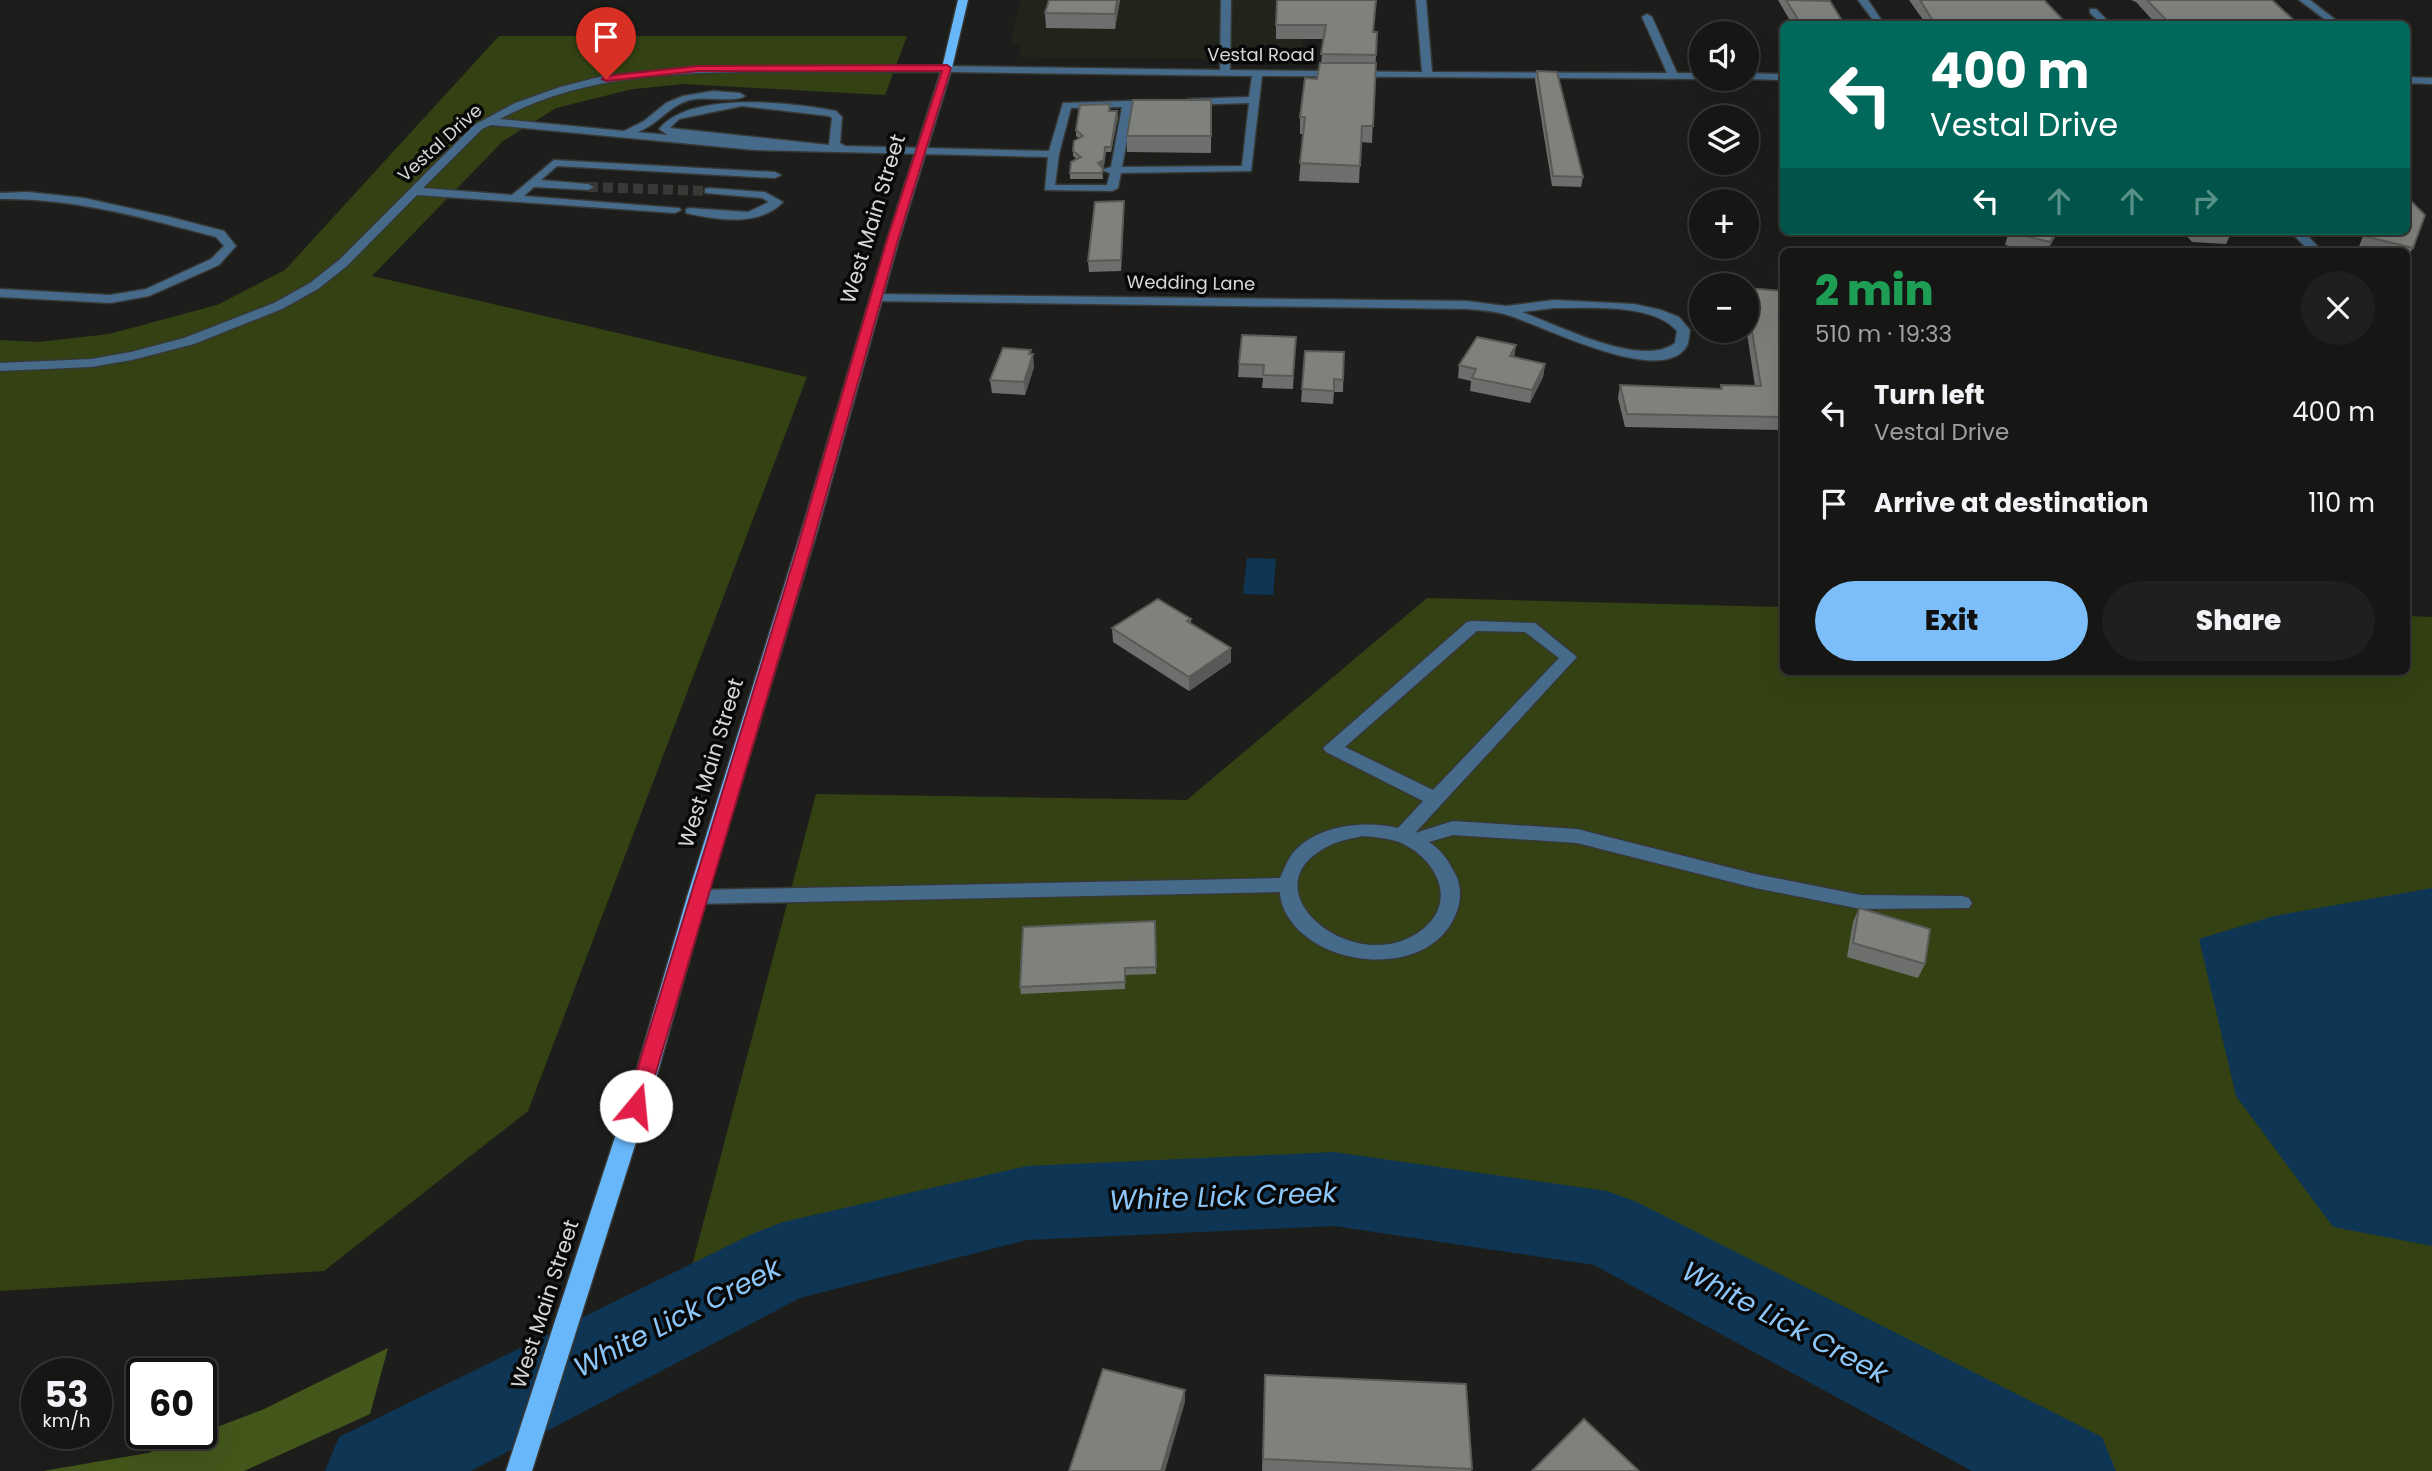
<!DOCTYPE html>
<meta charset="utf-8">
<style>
:root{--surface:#161614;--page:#1f1f1d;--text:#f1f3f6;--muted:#9e9fa0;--line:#353534;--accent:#7cbef9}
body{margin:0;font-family:Poppins,sans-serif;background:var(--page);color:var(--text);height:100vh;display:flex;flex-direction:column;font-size:26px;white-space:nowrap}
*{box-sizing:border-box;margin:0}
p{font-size:23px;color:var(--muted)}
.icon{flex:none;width:38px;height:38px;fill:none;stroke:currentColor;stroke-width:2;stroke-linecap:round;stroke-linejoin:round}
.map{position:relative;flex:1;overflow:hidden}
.panel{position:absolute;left:1780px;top:248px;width:630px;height:427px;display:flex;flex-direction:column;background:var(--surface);border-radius:10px;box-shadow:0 7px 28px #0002,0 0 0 2px var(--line)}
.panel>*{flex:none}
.hud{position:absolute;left:1780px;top:21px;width:630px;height:214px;border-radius:10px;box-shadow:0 7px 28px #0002,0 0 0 2px var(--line);background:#00695c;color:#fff;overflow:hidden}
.buttons{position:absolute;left:1689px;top:21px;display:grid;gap:14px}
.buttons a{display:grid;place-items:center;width:70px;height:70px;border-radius:50%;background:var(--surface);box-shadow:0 7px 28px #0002,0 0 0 2px var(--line);font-size:35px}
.speed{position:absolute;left:21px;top:1358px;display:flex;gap:14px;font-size:35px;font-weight:700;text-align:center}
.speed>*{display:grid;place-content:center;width:91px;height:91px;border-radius:50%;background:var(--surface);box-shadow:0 7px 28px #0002,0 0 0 2px var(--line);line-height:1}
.speed small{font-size:18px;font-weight:400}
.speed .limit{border:4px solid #111;border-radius:10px;background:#fff;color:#111}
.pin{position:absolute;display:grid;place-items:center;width:60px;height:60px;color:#fff;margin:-72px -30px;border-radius:50% 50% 50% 0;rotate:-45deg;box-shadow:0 0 7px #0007}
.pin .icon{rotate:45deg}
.me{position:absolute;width:77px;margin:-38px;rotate:17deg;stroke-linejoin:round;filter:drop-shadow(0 0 5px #0008)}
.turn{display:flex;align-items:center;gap:24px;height:147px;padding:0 35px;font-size:32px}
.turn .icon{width:91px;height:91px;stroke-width:2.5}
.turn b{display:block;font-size:49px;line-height:60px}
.lanes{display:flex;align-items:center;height:66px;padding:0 35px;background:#0003;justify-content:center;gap:35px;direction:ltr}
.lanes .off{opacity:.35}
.round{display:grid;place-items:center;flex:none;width:74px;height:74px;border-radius:37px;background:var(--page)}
.headline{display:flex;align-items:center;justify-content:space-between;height:119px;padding:0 35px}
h1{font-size:42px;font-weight:800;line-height:52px;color:#1e9e55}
.cta{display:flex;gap:14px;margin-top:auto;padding:14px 35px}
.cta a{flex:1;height:80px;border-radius:42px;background:var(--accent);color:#111;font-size:28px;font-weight:800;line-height:80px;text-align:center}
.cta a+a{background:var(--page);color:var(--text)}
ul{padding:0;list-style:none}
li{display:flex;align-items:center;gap:21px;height:91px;padding:0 35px}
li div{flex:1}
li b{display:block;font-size:26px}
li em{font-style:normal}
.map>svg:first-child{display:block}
.built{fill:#21241b}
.green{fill:#344213}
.forest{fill:#44571b}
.water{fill:#0e3554}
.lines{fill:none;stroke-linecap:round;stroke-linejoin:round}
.river{fill:#0e3554;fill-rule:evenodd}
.minor-tunnel{stroke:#393a37;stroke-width:10;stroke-dasharray:10 5;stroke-linecap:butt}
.minor-casing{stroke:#373835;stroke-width:3}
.major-casing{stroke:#373835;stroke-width:3}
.minor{fill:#456a8a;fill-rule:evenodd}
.major{fill:#67b7fa;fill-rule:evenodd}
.wall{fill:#6d6f6c}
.shaded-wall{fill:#595a58}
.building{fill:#7f817d;stroke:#595a58;stroke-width:2}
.route{fill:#e11d48;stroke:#92132f;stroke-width:2}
.labels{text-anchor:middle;stroke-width:7;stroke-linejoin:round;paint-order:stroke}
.far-street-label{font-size:18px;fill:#d7d8d6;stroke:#070807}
.street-label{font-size:21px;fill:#d7d8d6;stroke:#070807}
.near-water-label{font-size:28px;font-style:italic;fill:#8cc6f9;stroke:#070807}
</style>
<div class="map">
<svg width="2432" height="1471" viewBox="0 0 2432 1471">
<rect width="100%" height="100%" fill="#1d1e1b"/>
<path class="built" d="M 1021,0 L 1299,0 L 1304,60 L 1018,57 L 1021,45 L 1011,42 Z"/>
<g class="green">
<path d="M 499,36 L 907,36 L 885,95 L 684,84 L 633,89 L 556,108 L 503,141 L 372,276 L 807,377 L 528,1111 L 324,1271 L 0,1291 L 0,340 L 39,342 L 109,334 L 217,305 L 285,270 Z"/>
<path d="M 1427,598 L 1783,607 L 1783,672 L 2406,672 L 2406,616 L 2432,617 L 2432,1471 L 2068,1471 L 1607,1229 L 1334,1189 L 1027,1203 L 783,1262 L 679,1315 L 816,794 L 1187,800 Z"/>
</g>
<path class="forest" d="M 388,1348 L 370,1414 L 244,1471 L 43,1471 L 148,1453 L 262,1410 Z"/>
<g class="water">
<path d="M 1247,558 L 1276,559 L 1273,595 L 1243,594 Z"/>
<path d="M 2432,888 L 2432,1246 L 2333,1227 L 2236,1096 L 2199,939 L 2274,916 Z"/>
</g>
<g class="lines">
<path class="river" d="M 1334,1152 L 1607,1191 L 1637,1202 L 2102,1437 L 2116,1471 L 1972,1471 L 1594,1265 L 1334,1226 L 1027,1240 L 800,1298 L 471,1471 L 325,1471 L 339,1437 L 752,1234 L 783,1222 L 1027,1166 Z"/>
<path class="minor-tunnel" d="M 588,187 L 709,191"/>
<defs>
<g id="minor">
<path d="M 1221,0 L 1231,0 L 1230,70 L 1422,72 L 1416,0 L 1426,0 L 1432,72 L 1667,73 L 1642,17 L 1647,14 L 1652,17 L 1677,73 L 1701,73 L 1702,79 L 1262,76 L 1251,171 L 1121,173 L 1118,188 L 1112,191 L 1045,190 L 1048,157 L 754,150 L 491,125 L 482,129 L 423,188 L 512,195 L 554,160 L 775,172 L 781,175 L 775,178 L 557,166 L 541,180 L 588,184 L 594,187 L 588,190 L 534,187 L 524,196 L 679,208 L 681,210 L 675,213 L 417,195 L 347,266 L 318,289 L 282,309 L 194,344 L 132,360 L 91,367 L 0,371 L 0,363 L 91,359 L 131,352 L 184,338 L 274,303 L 310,283 L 339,260 L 474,125 L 515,103 L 560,87 L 603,76 L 692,67 L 948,66 L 1220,70 ZM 948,72 L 1252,76 L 1249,97 L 1188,99 L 1183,102 L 1188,105 L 1249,103 L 1242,166 L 1122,167 L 1133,107 L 1160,105 L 1160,101 L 1156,100 L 1063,103 L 1049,151 L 845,146 L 840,143 L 842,117 L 836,111 C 791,102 689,91 659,129 L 668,135 L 637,132 C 657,126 668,106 690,100 C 705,96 734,103 745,96 L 740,93 L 713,91 L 683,96 L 666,103 L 644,121 L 624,131 L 500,119 C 589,71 690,72 788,72 C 841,72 895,72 948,72 ZM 742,106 L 829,116 L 832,118 L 829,145 L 670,128 L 679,119 ZM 1122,107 L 1111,167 L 1101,170 L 1110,173 L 1107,185 L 1055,185 L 1059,154 L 1071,108 Z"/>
<path d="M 1858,0 L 1868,0 L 1884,24 L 1876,24 Z"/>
<path d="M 2299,0 L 2310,0 L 2341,24 L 2331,24 Z"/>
<path d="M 2090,9 L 2096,9 L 2111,24 L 2102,24 L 2090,13 Z"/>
<path d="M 1746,73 L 1783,74 L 1783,80 L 1746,79 Z"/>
<path d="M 2406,77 L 2432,78 L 2432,84 L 2406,83 Z"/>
<path d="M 709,188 L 765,192 L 783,202 C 760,227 716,220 686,213 L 686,209 L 690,208 L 748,212 L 769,202 L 762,198 L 705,193 L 705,189 Z"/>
<path d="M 28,192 L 84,198 L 170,217 L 224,231 L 236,246 L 219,265 L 149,296 L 110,303 L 0,297 L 0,289 L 110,295 L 146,289 L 211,259 L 224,246 L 216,237 C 144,218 75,198 0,199 L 0,193 Z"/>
<path d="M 2290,231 L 2303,231 L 2323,252 L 2310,252 Z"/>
<path d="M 876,294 L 1467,301 L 1506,306 L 1554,300 L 1634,304 L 1661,310 L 1679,317 L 1690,330 C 1689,335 1689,342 1687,346 C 1661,389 1539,323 1504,314 C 1493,311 1479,310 1467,309 L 872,301 L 870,298 ZM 1554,308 C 1588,308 1654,303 1677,331 L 1675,343 C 1642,369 1558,325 1522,312 Z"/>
<path d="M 1473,621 L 1535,623 L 1577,657 L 1415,833 L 1453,821 L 1577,829 L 1755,874 L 1861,895 L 1962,896 L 1969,898 L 1972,903 L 1969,908 L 1861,909 L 1755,888 L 1577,843 L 1453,835 L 1429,842 C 1440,849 1447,858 1453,870 C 1461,882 1462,897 1457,911 C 1436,972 1344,971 1302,933 C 1291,924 1280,907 1280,892 L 697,904 L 690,902 L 687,897 L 690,892 L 697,890 L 1280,878 C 1284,870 1287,860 1293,853 C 1316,825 1365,820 1398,828 L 1423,801 L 1326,752 L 1323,748 L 1467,622 ZM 1477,631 L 1525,632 L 1559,658 L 1433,790 L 1345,747 ZM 1362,836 C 1374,837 1387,838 1399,842 C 1435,857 1459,900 1423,929 C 1356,983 1240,887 1331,845 C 1340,840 1352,839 1362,836 Z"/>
</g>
<path id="major" d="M 958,0 L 968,0 L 952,68 L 899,240 L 817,532 L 707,897 L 655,1082 L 532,1471 L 506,1471 L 633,1082 L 687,897 L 801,532 L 887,240 L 942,68 Z"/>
</defs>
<use href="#minor" class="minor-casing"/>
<use href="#major" class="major-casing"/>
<use href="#minor" class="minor"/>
<use href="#major" class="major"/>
</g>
<g class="wall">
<path d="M 1049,0 L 1120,0 L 1115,29 L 1046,28 L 1045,13 Z"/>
<path d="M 1276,0 L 1373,32 L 1377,32 L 1372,143 L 1361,142 L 1359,183 L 1299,181 L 1303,134 L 1300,134 L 1300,117 L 1317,79 L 1321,63 L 1324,39 L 1276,39 Z"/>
<path d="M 1778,0 L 1823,0 L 1844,24 L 1792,24 Z"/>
<path d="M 1909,0 L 2046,0 L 2044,1 L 2066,23 L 2065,24 L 1926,24 Z"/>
<path d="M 2131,0 L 2272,0 L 2298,24 L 2156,24 L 2136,2 Z"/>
<path d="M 1537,71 L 1583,177 L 1581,187 L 1552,186 L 1535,80 Z"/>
<path d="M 1211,100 L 1211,153 L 1127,152 L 1127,136 Z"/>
<path d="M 1110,111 L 1118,117 L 1111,152 L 1106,152 L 1104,166 L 1102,167 L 1103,179 L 1070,179 L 1070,173 L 1077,159 L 1073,156 L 1073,151 L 1079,138 L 1076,136 L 1076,130 Z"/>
<path d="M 1124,212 L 1121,271 L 1089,272 L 1088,261 Z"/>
<path d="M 2009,231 L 2058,231 L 2047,252 L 2037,252 L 2005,245 Z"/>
<path d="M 2134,231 L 2232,231 L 2226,244 L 2192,242 L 2185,234 L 2135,233 Z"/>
<path d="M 2365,231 L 2406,231 L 2413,248 L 2406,260 L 2406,252 L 2372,252 L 2358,249 Z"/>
<path d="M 1746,288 L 1783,291 L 1783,430 L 1625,427 L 1618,398 L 1620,385 L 1720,389 L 1721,385 L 1755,386 L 1746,327 Z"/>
<path d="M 1296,337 L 1293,389 L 1262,388 L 1263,378 L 1238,377 L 1239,364 Z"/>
<path d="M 1516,345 L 1514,357 L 1545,364 L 1543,377 L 1530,403 L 1470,391 L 1471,381 L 1458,378 L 1459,365 Z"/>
<path d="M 1305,351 L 1344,352 L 1343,392 L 1334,392 L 1333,404 L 1301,402 Z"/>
<path d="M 1031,354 L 1034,367 L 1025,395 L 992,393 L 990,380 Z"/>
<path d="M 1191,619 L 1191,623 L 1231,648 L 1231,662 L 1189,691 L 1113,642 L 1112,628 Z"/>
<path d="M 1859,908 L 1925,964 L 1918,978 L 1847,957 L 1853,922 Z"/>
<path d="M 1155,921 L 1156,974 L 1125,975 L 1125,989 L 1021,994 L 1020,987 Z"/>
<path d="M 1265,1375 L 1472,1469 L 1471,1471 L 1262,1471 Z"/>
</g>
<g class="shaded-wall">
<path d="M 1117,0 L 1120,0 L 1115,29 L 1115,14 Z"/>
<path d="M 1117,111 L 1118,117 L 1111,152 L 1111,147 Z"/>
<path d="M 1105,147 L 1104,166 L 1099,169 L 1098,163 Z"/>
<path d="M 1124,201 L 1124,212 L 1121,271 L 1121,260 Z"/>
<path d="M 2056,231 L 2058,231 L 2047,252 L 2050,242 Z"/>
<path d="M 1516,345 L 1514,358 L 1510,356 Z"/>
<path d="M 1031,350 L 1031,360 L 1033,354 L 1034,367 L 1025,395 L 1024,382 Z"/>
<path d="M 1545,364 L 1543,377 L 1530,403 L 1532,390 Z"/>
<path d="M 1231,648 L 1231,662 L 1189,691 L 1189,677 Z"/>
<path d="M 1185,1390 L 1185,1402 L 1165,1471 L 1161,1471 Z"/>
</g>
<g class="building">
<path d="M 1049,0 L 1117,0 L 1115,14 L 1045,13 Z"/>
<path d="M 1277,0 L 1376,0 L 1373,32 L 1377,32 L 1376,55 L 1321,54 L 1326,25 L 1276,25 Z"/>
<path d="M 1786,0 L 1830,1 L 1844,24 L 1801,24 Z"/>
<path d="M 1920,0 L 2044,0 L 2066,23 L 1966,22 L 1968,24 L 1935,24 Z"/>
<path d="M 2147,0 L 2272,0 L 2298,24 L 2170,24 Z"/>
<path d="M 1320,63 L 1376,63 L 1373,126 L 1362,126 L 1360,166 L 1300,163 L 1305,117 L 1300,117 L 1305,78 L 1317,79 Z"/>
<path d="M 1537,71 L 1557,72 L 1583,177 L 1553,176 Z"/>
<path d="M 1133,100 L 1211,100 L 1211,136 L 1127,136 Z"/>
<path d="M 1110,104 L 1109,111 L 1117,111 L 1111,147 L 1105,147 L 1104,160 L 1098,163 L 1103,168 L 1102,173 L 1070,173 L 1071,162 L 1081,157 L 1073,151 L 1074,141 L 1083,136 L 1076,130 L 1080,105 Z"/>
<path d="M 2406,196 L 2425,215 L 2413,248 L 2364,236 L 2366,231 L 2406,231 Z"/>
<path d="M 1124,201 L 1121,260 L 1088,261 L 1095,202 Z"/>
<path d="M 2009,231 L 2056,231 L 2050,242 L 2009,232 Z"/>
<path d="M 1746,288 L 1783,291 L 1783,417 L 1627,414 L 1620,385 L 1722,389 L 1721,385 L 1761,386 L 1746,295 Z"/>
<path d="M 1242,335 L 1296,337 L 1293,376 L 1263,375 L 1264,365 L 1239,364 Z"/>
<path d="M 1477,337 L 1516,345 L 1510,356 L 1545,364 L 1532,390 L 1472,378 L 1476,369 L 1459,365 Z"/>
<path d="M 1003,348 L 1031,350 L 1029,354 L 1033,354 L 1024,382 L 990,380 Z"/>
<path d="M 1305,351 L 1344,352 L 1343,380 L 1334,379 L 1334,391 L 1302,389 Z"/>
<path d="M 1158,599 L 1191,619 L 1187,621 L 1231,648 L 1189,677 L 1112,628 Z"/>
<path d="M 1859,908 L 1930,929 L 1925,964 L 1853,943 Z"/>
<path d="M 1155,921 L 1156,967 L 1125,968 L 1125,982 L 1020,987 L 1023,927 Z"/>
<path d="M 1103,1369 L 1185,1390 L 1161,1471 L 1069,1471 Z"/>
<path d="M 1265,1375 L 1466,1384 L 1472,1469 L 1263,1459 Z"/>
<path d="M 1584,1419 L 1639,1471 L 1532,1471 Z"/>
</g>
<path class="route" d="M 947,65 L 951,68 L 898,240 L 811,549 L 646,1106 L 643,1112 L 636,1115 L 629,1112 L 626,1106 L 797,549 L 887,240 L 942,71 L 698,71 L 606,81 L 602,79 L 606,76 L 698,66 Z"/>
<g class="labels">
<g class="far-street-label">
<text x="1261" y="61">Vestal Road</text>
<text transform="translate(440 143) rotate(-42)" y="6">Vestal Drive</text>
<text transform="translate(1191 283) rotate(1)" y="6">Wedding Lane</text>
</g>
<g class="street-label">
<text transform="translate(873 219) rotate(-73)" y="7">West Main Street</text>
<text transform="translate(711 763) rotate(-73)" y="7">West Main Street</text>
<text transform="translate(545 1304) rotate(-72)" y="7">West Main Street</text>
</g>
<g class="near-water-label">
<text transform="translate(1223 1196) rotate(-2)" y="10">White Lick Creek</text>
<text transform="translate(677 1317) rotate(-27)" y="10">White Lick Creek</text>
<text transform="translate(1785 1322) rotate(28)" y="10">White Lick Creek</text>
</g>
</g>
</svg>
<div class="buttons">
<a><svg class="icon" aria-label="sound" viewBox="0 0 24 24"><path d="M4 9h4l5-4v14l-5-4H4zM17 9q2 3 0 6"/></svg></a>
<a><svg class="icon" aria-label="layers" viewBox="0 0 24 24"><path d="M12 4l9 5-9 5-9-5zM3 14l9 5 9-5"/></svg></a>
<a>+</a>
<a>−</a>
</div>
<div class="speed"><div>53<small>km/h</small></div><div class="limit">60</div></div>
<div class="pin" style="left:606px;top:79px;background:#d93025"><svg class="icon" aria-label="arrive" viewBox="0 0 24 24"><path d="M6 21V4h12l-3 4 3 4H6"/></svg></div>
<svg class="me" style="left:636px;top:1106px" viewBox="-20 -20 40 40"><circle r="19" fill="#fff"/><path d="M0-13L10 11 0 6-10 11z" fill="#e11d48"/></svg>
<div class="hud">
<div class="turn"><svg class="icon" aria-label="left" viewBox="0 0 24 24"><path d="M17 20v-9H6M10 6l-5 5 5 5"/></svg><div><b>400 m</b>Vestal Drive</div></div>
<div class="lanes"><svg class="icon" aria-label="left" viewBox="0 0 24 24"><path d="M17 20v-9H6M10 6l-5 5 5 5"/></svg><svg class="icon off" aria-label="ahead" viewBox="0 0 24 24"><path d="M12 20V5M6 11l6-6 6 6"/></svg><svg class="icon off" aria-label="ahead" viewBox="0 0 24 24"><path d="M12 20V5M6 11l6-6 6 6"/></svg><svg class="icon off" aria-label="right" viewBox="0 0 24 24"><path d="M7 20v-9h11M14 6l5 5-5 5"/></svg></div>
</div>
<section class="panel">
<div class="headline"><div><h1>2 min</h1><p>510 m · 19:33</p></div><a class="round"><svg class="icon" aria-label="close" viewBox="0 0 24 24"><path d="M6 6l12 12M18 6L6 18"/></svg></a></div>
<ul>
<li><svg class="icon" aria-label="left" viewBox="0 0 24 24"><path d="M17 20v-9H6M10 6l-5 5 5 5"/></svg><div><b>Turn left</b><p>Vestal Drive</p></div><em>400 m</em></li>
<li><svg class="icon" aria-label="arrive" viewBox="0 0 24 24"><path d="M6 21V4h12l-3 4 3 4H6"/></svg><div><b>Arrive at destination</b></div><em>110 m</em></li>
</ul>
<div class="cta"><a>Exit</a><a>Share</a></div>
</section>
</div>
